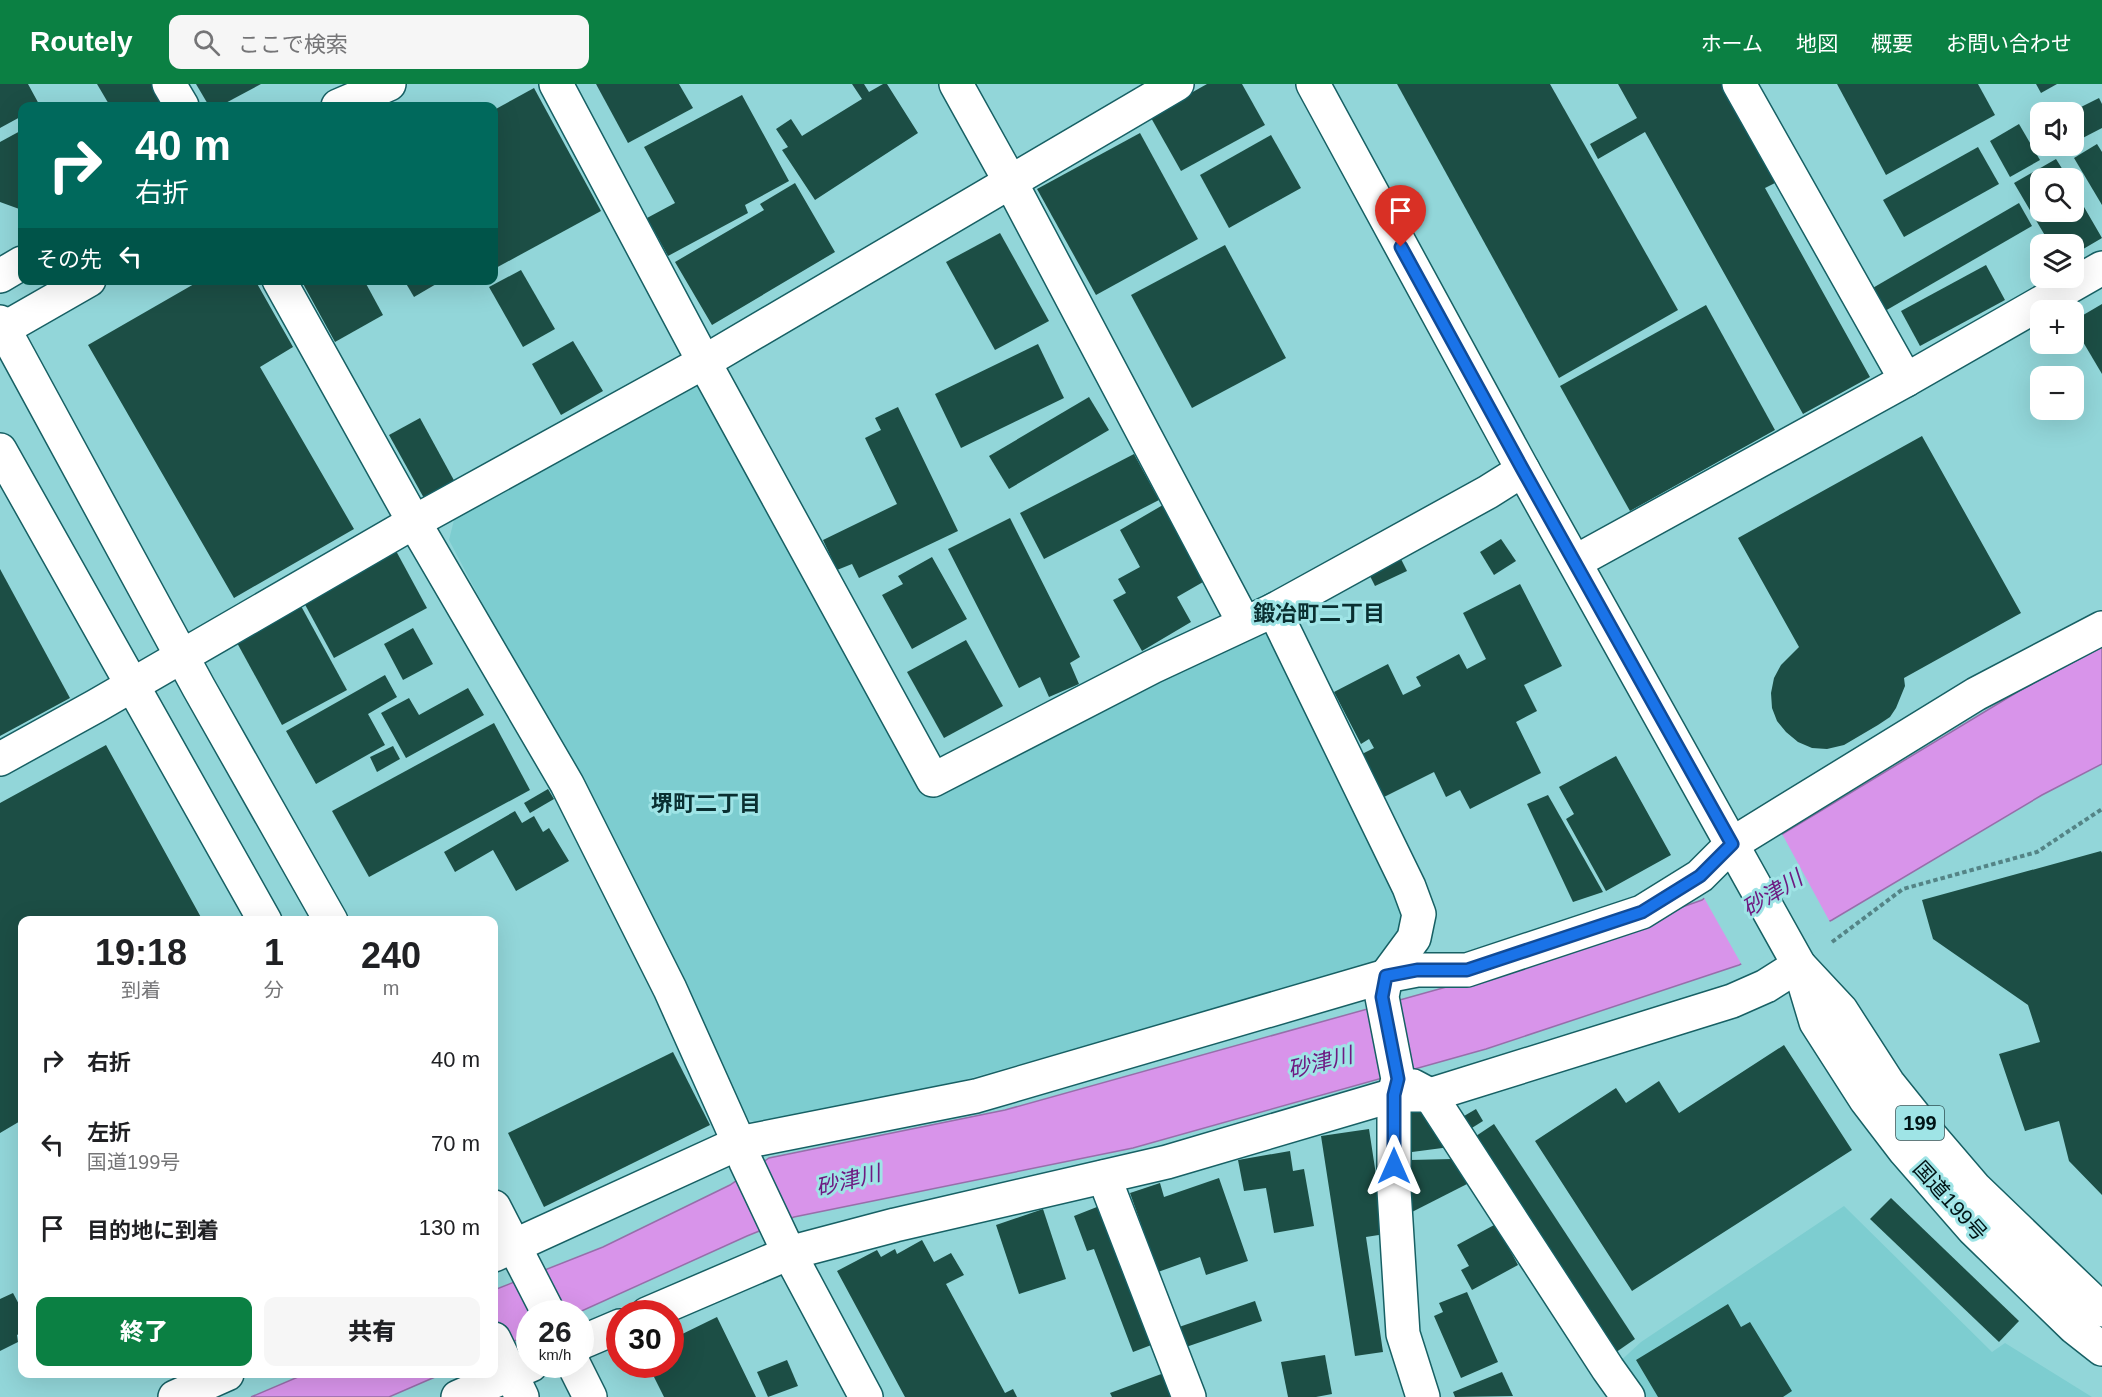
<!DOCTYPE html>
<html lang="ja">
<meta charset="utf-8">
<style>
:root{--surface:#fff;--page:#f6f6f6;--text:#202124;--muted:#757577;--accent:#0b8043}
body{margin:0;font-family:Arial,"Noto Sans JP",sans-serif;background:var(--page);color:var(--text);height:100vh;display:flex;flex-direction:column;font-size:22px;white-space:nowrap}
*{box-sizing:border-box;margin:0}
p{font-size:20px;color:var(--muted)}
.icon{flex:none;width:33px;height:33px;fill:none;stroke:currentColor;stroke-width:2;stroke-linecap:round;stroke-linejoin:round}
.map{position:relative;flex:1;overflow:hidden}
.panel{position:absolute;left:18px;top:832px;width:480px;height:462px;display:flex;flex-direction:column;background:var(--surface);border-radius:12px;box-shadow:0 6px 24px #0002}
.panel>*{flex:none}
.guide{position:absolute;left:18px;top:18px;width:480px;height:183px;border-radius:12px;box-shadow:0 6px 24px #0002;background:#00695c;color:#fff;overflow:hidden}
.buttons{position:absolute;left:2030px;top:18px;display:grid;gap:12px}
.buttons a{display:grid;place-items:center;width:54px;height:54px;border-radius:12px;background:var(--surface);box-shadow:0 6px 24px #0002;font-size:30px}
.speed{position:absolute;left:516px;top:1216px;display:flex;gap:12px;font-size:30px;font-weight:700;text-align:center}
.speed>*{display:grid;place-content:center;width:78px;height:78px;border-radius:50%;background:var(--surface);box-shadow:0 6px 24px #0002;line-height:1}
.speed small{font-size:15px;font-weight:400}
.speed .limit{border:9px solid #d22;background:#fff;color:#111}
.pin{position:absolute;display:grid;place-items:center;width:51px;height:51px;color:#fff;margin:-62px -26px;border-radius:50% 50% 50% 0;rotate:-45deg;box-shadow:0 0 6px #0007}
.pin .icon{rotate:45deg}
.me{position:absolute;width:66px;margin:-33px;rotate:0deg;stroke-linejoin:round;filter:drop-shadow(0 0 4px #0008)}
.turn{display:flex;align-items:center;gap:21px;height:126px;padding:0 18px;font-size:27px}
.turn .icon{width:78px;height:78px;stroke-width:2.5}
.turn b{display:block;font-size:42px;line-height:51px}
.then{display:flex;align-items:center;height:57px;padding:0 18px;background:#0003;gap:12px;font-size:22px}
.eta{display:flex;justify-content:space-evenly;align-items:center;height:102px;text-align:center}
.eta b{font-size:36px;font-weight:800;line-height:42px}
.cta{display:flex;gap:12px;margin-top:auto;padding:12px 18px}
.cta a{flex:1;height:69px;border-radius:12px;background:var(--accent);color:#fff;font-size:24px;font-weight:800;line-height:69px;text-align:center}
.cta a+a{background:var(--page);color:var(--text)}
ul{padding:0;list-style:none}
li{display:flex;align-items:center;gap:18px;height:84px;padding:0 18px}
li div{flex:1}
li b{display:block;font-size:22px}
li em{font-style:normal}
header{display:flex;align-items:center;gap:36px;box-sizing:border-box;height:84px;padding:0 30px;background:var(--accent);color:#fff}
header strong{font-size:28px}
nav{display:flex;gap:33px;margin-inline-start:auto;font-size:21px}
.search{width:420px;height:54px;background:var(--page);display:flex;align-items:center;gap:15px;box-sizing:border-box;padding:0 21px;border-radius:12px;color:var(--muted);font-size:22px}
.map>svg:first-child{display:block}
.built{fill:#7dcdd0}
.water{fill:#d894ea;stroke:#976eaa;stroke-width:1.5}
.pier{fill:#92d6d9}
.building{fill:#1c4e45}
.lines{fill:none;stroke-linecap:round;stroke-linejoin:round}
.minor-casing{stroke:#176064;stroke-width:36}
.highway-casing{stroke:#176064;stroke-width:36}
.path{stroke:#548486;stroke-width:4;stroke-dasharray:4.5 3;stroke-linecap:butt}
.minor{stroke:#fff;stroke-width:33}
.highway{stroke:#fff;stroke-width:33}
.route-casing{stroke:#114b97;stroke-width:15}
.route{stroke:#1a73e8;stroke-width:10}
.labels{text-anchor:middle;stroke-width:6;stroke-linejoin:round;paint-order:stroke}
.shield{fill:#9fe4e6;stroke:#305254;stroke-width:1.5}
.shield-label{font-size:20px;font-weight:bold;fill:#001415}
.street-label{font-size:21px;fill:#001415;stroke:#9fe4e6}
.neighbourhood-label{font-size:22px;font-weight:bold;fill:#0a2f31;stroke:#9fe4e6}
.water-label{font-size:22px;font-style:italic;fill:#6e1a81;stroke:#9fe4e6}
</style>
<header>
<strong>Routely</strong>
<div class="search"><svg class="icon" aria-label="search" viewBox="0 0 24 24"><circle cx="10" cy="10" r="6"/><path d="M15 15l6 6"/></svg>ここで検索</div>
<nav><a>ホーム</a><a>地図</a><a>概要</a><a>お問い合わせ</a></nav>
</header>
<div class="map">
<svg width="2102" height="1313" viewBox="0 0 2102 1313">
<rect width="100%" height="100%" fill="#92d6d9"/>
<g class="built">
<path d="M 686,298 L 706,302 L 927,712 L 1268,539 L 1408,823 L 1387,877 L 960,997 L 762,1041 L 745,1034 L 648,834 L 449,456 L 456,428 Z"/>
<path d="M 1844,1122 L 1992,1268 L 2005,1259 L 2092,1313 L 1640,1313 L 1616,1281 L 1641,1258 Z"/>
</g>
<g class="water">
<path d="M 2102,563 L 2102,680 L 2042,711 L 1832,836 L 1739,881 L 1486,965 L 1133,1064 L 794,1133 L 747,1152 L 575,1230 L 530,1230 L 529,1250 L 494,1267 L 494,1206 L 603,1163 L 730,1101 L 769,1074 L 1005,1026 L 1493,890 L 1702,816 L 1784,749 L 2019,607 Z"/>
<path d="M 305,1290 L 442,1290 L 389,1313 L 251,1313 Z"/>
</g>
<path class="pier" d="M 1781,748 L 1831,840 L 1743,883 L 1703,812 Z"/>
<g class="building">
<path d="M 0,0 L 28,0 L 40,22 L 22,22 L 22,32 L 0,44 Z"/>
<path d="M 97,0 L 156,0 L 168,22 L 110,22 Z"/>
<path d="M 196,0 L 261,0 L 220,22 L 209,22 Z"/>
<path d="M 596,0 L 679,0 L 693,24 L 628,59 Z"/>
<path d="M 852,0 L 864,0 L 869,8 L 883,0 L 887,0 L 918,49 L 815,116 L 782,66 L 788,63 L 776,45 L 791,35 L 802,52 L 862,15 Z"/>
<path d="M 1207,0 L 1242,0 L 1265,41 L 1181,87 L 1150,32 Z"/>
<path d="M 1397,0 L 1550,0 L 1678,226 L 1559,294 Z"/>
<path d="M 1618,0 L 1727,0 L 1781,96 L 1765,104 L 1870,293 L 1803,330 L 1645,48 L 1598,75 L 1590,60 L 1637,34 Z"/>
<path d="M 1837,0 L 1978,0 L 1995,31 L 1886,91 Z"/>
<path d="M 2036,0 L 2057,0 L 2041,9 Z"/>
<path d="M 534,4 L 601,127 L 494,185 L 494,26 Z"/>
<path d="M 742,11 L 789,97 L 745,121 L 748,129 L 668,172 L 647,134 L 675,119 L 644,63 Z"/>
<path d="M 2099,14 L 2102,20 L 2102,44 L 2073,59 L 2073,27 Z"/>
<path d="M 2019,40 L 2040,76 L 2010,93 L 1990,57 Z"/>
<path d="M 22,46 L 22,126 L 0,118 L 0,58 Z"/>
<path d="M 1140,49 L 1198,155 L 1096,211 L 1037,105 Z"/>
<path d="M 1271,51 L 1301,104 L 1229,144 L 1200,91 Z"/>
<path d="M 2097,60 L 2102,68 L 2102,121 L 2074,74 Z"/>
<path d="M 1978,63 L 1999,100 L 1904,153 L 1883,116 Z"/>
<path d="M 2056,75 L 2068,94 L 2040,94 L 2040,128 L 2073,128 L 2073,104 L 2102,154 L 2073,171 L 2073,160 L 2050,160 L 2014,99 Z"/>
<path d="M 795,99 L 835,168 L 712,241 L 675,178 L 764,126 L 760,120 Z"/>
<path d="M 2019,119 L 2032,142 L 1885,227 L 1871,205 Z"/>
<path d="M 1000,149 L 1049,237 L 995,266 L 946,178 Z"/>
<path d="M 1225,161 L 1286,274 L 1192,324 L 1131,211 Z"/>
<path d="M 1986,181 L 2005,216 L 1920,262 L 1901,227 Z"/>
<path d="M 521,186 L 555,245 L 523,263 L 489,203 Z"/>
<path d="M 201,196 L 255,196 L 293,263 L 260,283 L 354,445 L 234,514 L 88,261 Z"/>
<path d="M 301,196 L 364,196 L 383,231 L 335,258 Z"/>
<path d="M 404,196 L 443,196 L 414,213 Z"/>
<path d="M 2102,220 L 2102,290 L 2073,241 L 2073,237 Z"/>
<path d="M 1706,221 L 1775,346 L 1630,427 L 1560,302 Z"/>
<path d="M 573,257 L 603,307 L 561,331 L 532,280 Z"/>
<path d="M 1038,260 L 1064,314 L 961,364 L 935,310 Z"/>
<path d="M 1089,313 L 1109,346 L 1009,405 L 989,372 Z"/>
<path d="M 898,323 L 958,447 L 859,494 L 852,480 L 837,486 L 823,456 L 897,420 L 865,354 L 881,346 L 875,334 Z"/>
<path d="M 420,334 L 456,400 L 425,416 L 389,351 Z"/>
<path d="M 1922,352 L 2021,529 L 1904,594 L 1905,602 L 1896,624 L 1890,633 L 1878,641 L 1844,661 L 1827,665 L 1812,664 L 1798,658 L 1786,648 L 1777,637 L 1772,624 L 1771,609 L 1774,594 L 1781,581 L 1799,563 L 1738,454 Z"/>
<path d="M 1134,370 L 1159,416 L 1044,475 L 1020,429 Z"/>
<path d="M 1168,418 L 1210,494 L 1177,513 L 1191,538 L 1142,567 L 1113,516 L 1126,509 L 1118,495 L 1140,483 L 1120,446 Z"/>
<path d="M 1010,434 L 1080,573 L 1070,579 L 1079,600 L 1049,613 L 1040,593 L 1019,604 L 948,465 Z"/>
<path d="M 1501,455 L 1516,477 L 1494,491 L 1480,468 Z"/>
<path d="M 395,465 L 427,524 L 334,574 L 302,515 Z"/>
<path d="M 1399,471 L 1407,487 L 1375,502 L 1367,486 Z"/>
<path d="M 932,473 L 967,535 L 912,565 L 882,511 L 903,500 L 898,492 Z"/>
<path d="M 0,485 L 70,614 L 0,652 Z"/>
<path d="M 1520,500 L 1562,582 L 1524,601 L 1537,627 L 1516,638 L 1541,689 L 1470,725 L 1460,706 L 1446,713 L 1434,688 L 1380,715 L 1358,672 L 1374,664 L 1369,655 L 1361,660 L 1334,608 L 1388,580 L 1403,611 L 1421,602 L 1416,593 L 1459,570 L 1467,585 L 1486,575 L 1463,529 Z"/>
<path d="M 301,522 L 347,606 L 282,641 L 236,557 Z"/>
<path d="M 413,544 L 433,580 L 403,596 L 384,560 Z"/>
<path d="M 966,556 L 1003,622 L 944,654 L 907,588 Z"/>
<path d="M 385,591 L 397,613 L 368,630 L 385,661 L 316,700 L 286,647 Z"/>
<path d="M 468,604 L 484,631 L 406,674 L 381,629 L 409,614 L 419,631 Z"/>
<path d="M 494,639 L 530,706 L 369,793 L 332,727 Z"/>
<path d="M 106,661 L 203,837 L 22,837 L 22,1036 L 0,1049 L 0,719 Z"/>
<path d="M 393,662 L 400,675 L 377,688 L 370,673 Z"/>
<path d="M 1616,672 L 1671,771 L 1606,807 L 1566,735 L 1574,730 L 1559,703 Z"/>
<path d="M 548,705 L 554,715 L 530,729 L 524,719 Z"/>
<path d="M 1548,711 L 1603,808 L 1573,818 L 1527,720 Z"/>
<path d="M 515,727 L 522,739 L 534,732 L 543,748 L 549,744 L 569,777 L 516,807 L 493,766 L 455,788 L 444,768 Z"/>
<path d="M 2101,767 L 2102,769 L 2102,1111 L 2069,1077 L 2059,1037 L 2025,1047 L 1999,970 L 2040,958 L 2028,921 L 1933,855 L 1922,816 Z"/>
<path d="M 1784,961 L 1852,1066 L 1632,1207 L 1535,1057 L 1616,1004 L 1626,1019 L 1659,997 L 1679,1029 Z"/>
<path d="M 673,968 L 710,1041 L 544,1123 L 508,1049 Z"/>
<path d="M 1476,1025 L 1483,1037 L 1467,1047 L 1459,1035 Z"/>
<path d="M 1426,1026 L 1450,1063 L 1412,1068 L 1407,1028 Z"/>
<path d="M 1494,1040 L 1635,1255 L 1612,1271 L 1470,1056 Z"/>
<path d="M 1369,1045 L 1385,1150 L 1366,1153 L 1383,1268 L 1355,1272 L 1321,1052 Z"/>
<path d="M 1290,1067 L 1293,1087 L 1304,1085 L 1314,1142 L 1274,1149 L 1266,1104 L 1244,1107 L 1238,1076 Z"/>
<path d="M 1453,1075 L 1469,1099 L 1410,1129 L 1410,1076 Z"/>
<path d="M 1219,1094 L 1248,1177 L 1206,1191 L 1200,1173 L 1158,1188 L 1130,1109 L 1160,1099 L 1164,1113 Z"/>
<path d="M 1891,1114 L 2019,1237 L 1999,1258 L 1870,1135 Z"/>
<path d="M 1102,1121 L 1154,1260 L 1133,1268 L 1094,1165 L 1087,1167 L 1074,1132 Z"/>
<path d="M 1043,1125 L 1066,1195 L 1019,1210 L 996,1141 Z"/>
<path d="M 1496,1140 L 1518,1181 L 1472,1206 L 1461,1186 L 1469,1182 L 1457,1161 Z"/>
<path d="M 922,1156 L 934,1178 L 951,1169 L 964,1191 L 946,1200 L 1005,1309 L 1013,1305 L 1017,1313 L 905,1313 L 837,1187 L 877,1166 L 881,1173 L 895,1165 L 897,1170 Z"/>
<path d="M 1467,1208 L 1498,1278 L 1461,1294 L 1434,1232 L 1443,1228 L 1439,1219 Z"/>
<path d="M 13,1209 L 22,1226 L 22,1248 L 17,1251 L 18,1258 L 0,1267 L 0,1215 Z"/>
<path d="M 1255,1217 L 1262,1237 L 1186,1263 L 1179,1243 Z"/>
<path d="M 1728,1220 L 1741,1243 L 1750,1238 L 1792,1307 L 1783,1313 L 1658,1313 L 1636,1276 Z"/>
<path d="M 717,1233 L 756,1313 L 664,1313 L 648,1281 L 670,1281 L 670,1256 Z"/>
<path d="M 1325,1271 L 1332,1310 L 1316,1313 L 1288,1313 L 1281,1278 Z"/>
<path d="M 787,1276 L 798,1302 L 768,1313 L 757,1288 Z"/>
<path d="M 1502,1288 L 1513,1312 L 1455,1313 L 1453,1308 Z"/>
<path d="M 1164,1289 L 1173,1313 L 1112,1313 L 1110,1309 Z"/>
</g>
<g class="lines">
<defs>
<g id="minor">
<path d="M 169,0 L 182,22"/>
<path d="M 556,0 L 704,278 L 933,696 L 1152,583 L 1274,526 L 1488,408 L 1523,386"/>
<path d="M 956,0 L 1011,99 L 1244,539"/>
<path d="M 1739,0 L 1906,296"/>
<path d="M 338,22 L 389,0"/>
<path d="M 0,192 L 22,179"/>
<path d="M 279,196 L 414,438 L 567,700 L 670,905 L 739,1059 L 746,1078 L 789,1169 L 866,1313"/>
<path d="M 0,238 L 199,604 L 331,837"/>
<path d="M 0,247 L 89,196"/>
<path d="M 0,366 L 265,837"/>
<path d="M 1575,478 L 1906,296 L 2102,184"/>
<path d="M 1274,526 L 1409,803 L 1419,830 L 1414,854 L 1386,892 L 1382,913 L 1398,995 L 1394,1011 L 1394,1106 L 1403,1250 L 1423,1313"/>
<path d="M 0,675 L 96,622 L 414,438 L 704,278 L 1177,0"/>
<path d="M 1413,1002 L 1430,1011 L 1608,1285 L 1628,1313"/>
<path d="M 1104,1093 L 1189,1313"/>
<path d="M 494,1123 L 549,1230"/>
<path d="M 494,1171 L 739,1059 L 976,1012 L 1386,892 L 1417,886 L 1467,886 L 1642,828 L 1700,792 L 1732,760 L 1976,610 L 2102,544"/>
<path d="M 647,1230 L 789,1169 L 895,1141 L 1167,1078 L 1394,1011 L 1430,1011 L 1732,917 L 1766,902 L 1799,881"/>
<path d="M 494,1255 L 522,1313"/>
<path d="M 580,1259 L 620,1242"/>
<path d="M 574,1281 L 590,1313"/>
<path d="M 175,1313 L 227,1290"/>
<path d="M 458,1313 L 531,1281"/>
</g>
<g id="highway">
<path d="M 1313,0 L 1523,386 L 1799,881 L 1841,926 L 1888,999 L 1933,1055 L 1975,1104 L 2102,1226"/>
<path d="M 1801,888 L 1816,938 L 1866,1016 L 1905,1067 L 1973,1145 L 2074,1243 L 2102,1265"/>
</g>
</defs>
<use href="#minor" class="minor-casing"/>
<use href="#highway" class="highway-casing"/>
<path class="path" d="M 1832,858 L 1903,805 L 2037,768 L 2102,725"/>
<use href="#minor" class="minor"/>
<use href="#highway" class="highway"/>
</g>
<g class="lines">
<defs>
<path id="route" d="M 1394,1082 L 1394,1011 L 1398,995 L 1382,913 L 1386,892 L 1417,886 L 1467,886 L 1642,828 L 1700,792 L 1732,760 L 1523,386 L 1401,163"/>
</defs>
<use href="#route" class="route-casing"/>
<use href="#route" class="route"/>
</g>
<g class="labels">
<rect class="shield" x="1896" y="1022" width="48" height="34" rx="4.5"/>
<g class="shield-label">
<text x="1920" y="1046">199</text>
</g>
<g class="street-label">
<text transform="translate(1950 1117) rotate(48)" y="7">国道199号</text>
</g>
<g class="neighbourhood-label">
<text x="1319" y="537">鍛冶町二丁目</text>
<text x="706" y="727">堺町二丁目</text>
</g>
<g class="water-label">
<text transform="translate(1772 809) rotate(-32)" y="8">砂津川</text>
<text transform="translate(1320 978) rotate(-14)" y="8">砂津川</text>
<text transform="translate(848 1096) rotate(-14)" y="8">砂津川</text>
</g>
</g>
</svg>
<div class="buttons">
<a><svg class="icon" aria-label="sound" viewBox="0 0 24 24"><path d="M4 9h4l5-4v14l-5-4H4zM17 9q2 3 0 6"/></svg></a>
<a><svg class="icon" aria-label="search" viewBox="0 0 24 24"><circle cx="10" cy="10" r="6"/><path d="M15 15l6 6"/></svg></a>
<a><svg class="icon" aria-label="layers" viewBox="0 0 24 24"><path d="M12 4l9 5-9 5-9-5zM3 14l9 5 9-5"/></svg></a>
<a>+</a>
<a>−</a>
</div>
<div class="speed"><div>26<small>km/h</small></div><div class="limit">30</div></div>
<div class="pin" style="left:1401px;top:163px;background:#d93025"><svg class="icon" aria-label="arrive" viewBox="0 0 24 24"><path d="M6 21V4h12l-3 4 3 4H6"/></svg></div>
<svg class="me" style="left:1394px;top:1082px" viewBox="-20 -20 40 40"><path d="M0-17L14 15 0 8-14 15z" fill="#1a73e8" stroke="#fff" stroke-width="4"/></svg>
<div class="guide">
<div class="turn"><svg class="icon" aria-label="right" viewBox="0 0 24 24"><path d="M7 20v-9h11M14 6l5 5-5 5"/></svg><div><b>40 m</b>右折</div></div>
<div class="then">その先<svg class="icon" aria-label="left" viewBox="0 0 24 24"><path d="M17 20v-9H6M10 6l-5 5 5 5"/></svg></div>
</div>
<section class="panel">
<div class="eta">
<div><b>19:18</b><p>到着</p></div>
<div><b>1</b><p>分</p></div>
<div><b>240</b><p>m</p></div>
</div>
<ul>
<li><svg class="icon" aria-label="right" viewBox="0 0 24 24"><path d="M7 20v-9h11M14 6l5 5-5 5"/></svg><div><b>右折</b></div><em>40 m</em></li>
<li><svg class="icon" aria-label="left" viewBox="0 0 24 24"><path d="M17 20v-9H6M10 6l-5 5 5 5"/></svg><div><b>左折</b><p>国道199号</p></div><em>70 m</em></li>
<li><svg class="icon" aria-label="arrive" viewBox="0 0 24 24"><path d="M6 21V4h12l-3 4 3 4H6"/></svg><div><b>目的地に到着</b></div><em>130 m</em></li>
</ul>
<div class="cta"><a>終了</a><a>共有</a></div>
</section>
</div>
